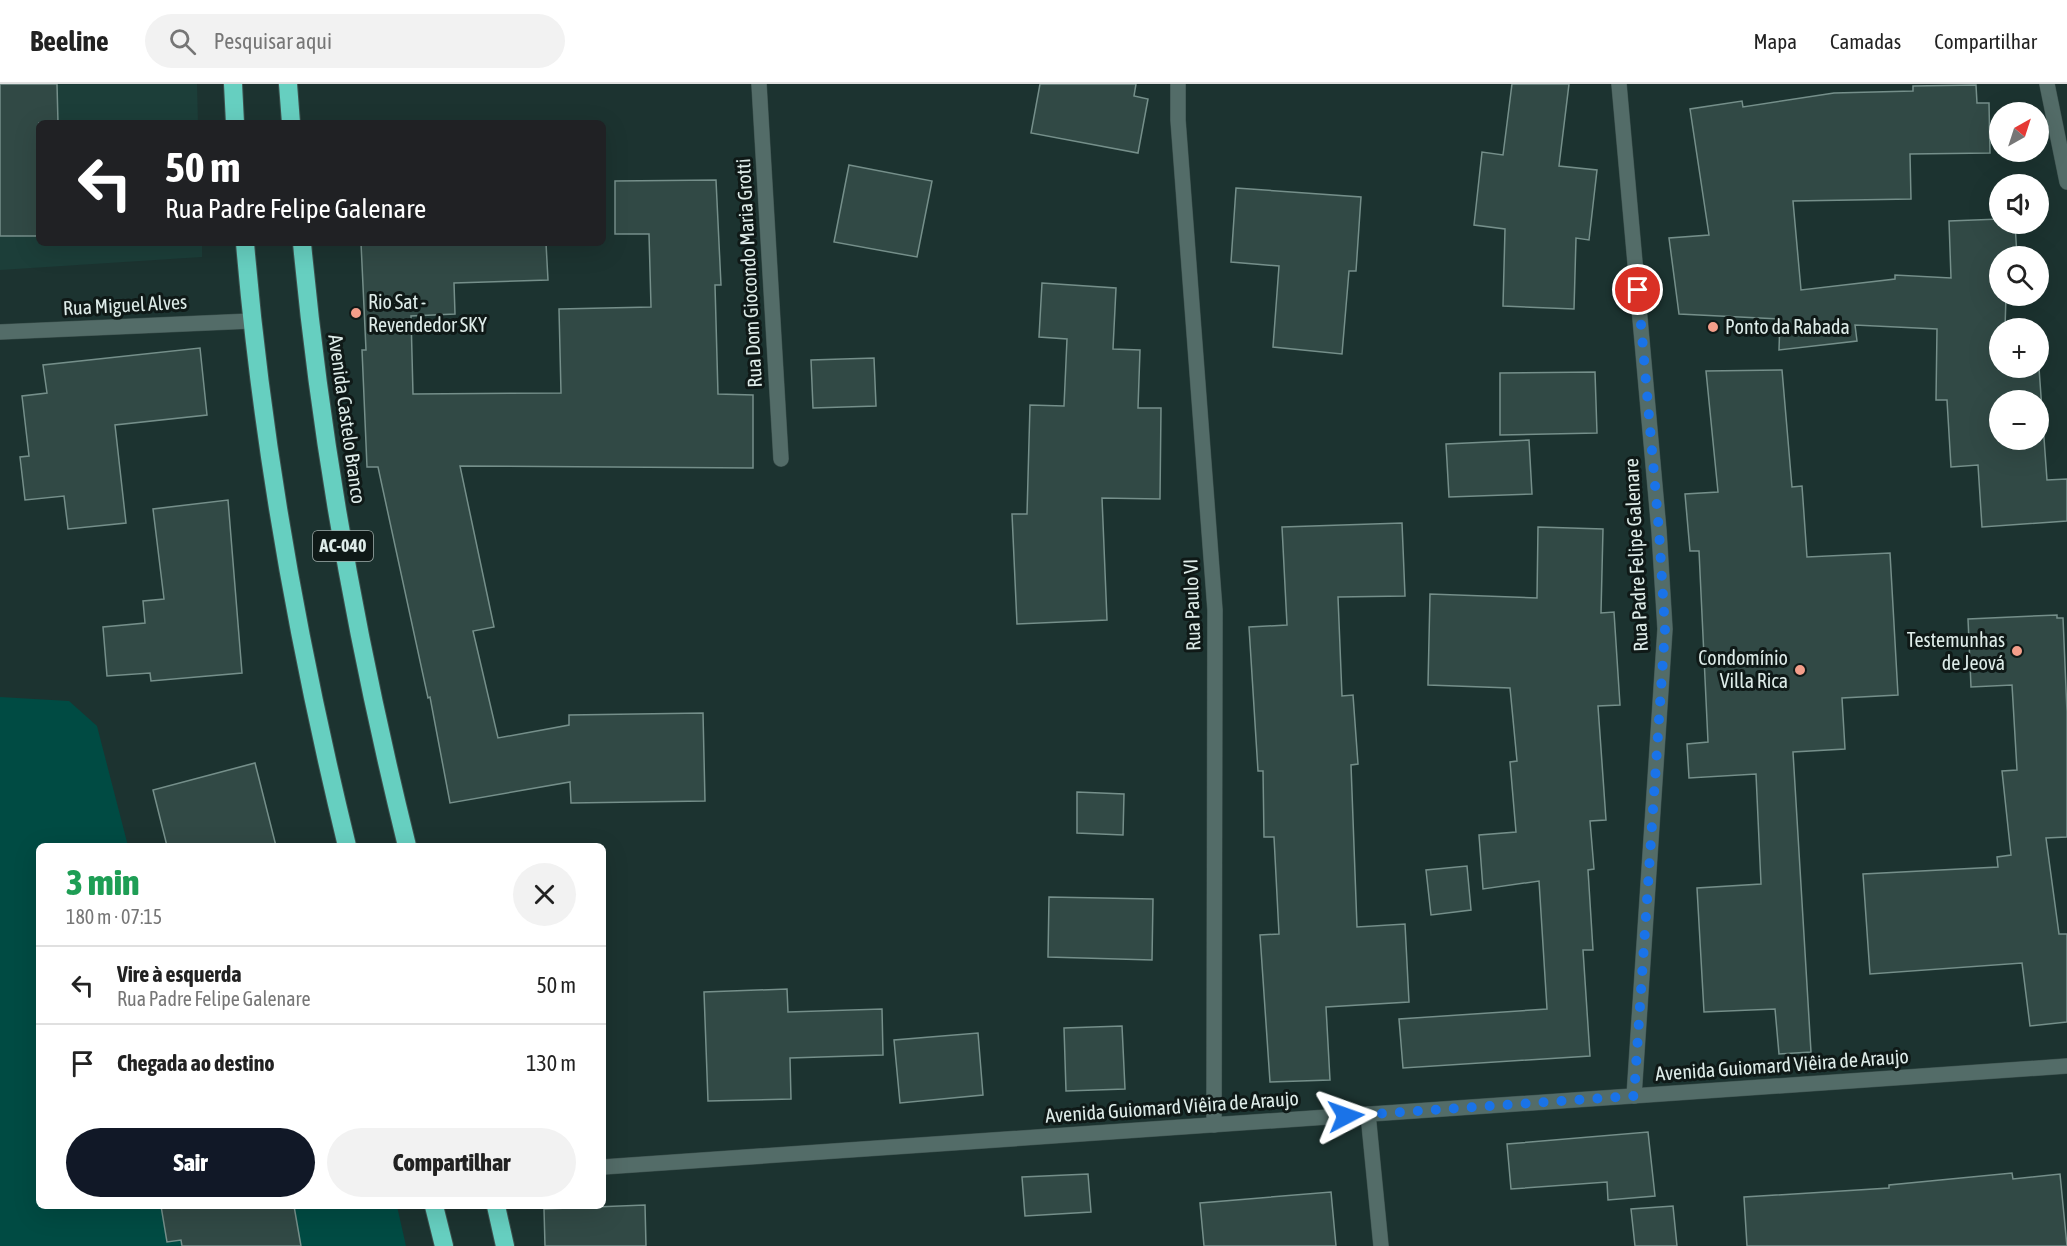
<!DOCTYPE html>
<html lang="pt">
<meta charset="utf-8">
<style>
:root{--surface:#fff;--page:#f2f2f2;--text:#222;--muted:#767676;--line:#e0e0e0;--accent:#111827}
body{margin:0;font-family:"Asap Condensed",sans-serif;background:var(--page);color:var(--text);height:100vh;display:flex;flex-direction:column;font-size:22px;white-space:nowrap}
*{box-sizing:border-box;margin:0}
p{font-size:20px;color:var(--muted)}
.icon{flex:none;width:33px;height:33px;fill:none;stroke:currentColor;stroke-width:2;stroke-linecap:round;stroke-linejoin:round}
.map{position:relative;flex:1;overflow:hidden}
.side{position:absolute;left:36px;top:759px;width:570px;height:366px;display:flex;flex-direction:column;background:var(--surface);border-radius:9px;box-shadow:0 6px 24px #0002}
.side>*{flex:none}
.hud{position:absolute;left:36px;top:36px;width:570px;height:126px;border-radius:9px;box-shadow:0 6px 24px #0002;background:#202124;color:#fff;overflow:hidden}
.needle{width:39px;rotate:39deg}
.buttons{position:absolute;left:1989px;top:18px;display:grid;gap:12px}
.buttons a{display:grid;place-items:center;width:60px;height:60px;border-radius:50%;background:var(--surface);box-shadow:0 6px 24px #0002;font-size:30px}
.pin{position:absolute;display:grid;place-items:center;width:51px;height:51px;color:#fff;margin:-26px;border:3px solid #fff;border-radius:50%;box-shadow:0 2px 6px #0007}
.me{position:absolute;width:66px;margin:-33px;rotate:86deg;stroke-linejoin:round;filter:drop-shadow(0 0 4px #0008)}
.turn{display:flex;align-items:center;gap:21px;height:126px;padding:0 30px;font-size:27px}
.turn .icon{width:78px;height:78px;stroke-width:2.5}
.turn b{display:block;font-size:42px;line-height:51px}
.round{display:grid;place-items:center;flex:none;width:63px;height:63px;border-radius:32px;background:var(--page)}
.head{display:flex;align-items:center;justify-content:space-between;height:102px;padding:0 30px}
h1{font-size:36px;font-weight:800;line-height:45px;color:#1e9e55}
.button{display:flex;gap:12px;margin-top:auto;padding:12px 30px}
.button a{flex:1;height:69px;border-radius:36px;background:var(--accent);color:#fff;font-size:24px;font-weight:800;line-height:69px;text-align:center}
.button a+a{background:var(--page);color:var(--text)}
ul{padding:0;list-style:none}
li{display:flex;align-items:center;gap:18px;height:78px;padding:0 30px;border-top:2px solid var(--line)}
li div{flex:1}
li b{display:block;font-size:22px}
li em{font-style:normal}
header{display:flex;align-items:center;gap:36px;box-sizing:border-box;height:84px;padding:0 30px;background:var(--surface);border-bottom:2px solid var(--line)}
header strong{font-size:28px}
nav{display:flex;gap:33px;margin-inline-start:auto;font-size:21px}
.search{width:420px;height:54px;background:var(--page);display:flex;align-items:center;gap:15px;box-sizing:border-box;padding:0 21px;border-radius:33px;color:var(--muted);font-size:22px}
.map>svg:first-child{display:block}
.built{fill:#1c3e39}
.green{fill:#004b43}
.building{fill:#314945;stroke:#758f8a;stroke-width:1.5;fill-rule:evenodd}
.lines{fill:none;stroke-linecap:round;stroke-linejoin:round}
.minor-casing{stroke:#3d514e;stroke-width:16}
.highway-casing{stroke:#3d514e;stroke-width:20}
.minor{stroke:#536c68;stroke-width:15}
.highway{stroke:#66cfc0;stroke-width:18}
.route{stroke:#1a73e8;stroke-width:10;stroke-dasharray:0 18}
.poi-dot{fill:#f49e8a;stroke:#0f1917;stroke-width:2}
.labels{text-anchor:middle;stroke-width:6;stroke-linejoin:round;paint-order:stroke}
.shield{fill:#0f1917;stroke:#a0adaa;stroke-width:1.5}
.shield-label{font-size:18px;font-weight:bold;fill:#deece9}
.street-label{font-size:20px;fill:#deece9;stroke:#0f1917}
.poi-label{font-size:20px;fill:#deece9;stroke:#0f1917;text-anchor:start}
</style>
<header>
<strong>Beeline</strong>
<div class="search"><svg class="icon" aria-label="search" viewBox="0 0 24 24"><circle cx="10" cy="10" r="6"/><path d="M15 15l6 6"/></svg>Pesquisar aqui</div>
<nav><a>Mapa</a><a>Camadas</a><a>Compartilhar</a></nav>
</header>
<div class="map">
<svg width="2067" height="1162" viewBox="0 0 2067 1162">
<rect width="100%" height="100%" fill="#1c3330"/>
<path class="built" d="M 0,0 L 197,0 L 198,39 L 39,39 L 39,159 L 202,159 L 202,173 L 0,186 Z"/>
<path class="green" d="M 0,613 L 69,617 L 97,642 L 128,762 L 39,762 L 39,1122 L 397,1122 L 406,1162 L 0,1162 Z"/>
<g class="building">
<path d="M 0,0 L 57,0 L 58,39 L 39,39 L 39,152 L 0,152 Z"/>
<path d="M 1040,0 L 1136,0 L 1134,12 L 1148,15 L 1138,69 L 1031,49 Z"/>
<path d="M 1512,0 L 1569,0 L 1559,82 L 1597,86 L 1589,156 L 1576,154 L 1574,225 L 1503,222 L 1505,145 L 1474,141 L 1482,68 L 1503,71 Z"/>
<path d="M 1976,1 L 1977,19 L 1989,19 L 1990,69 L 1910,70 L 1911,115 L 1793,117 L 1801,206 L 1895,195 L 1895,191 L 1951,194 L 1949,137 L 2000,135 L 2000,140 L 2015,140 L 2017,172 L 2000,172 L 2000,212 L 2006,212 L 2005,244 L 2000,244 L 2000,284 L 2038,284 L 2039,251 L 2039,284 L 2047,396 L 2067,395 L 2067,437 L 1982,443 L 1978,381 L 1951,383 L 1947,316 L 1936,316 L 1937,245 L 1855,241 L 1857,257 L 1779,266 L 1780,235 L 1679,230 L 1669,154 L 1709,151 L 1690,25 L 1742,17 L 1743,23 L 1834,9 L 1913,7 L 1913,2 ZM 2000,316 L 2038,316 L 2038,356 L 2000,356 Z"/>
<path d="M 849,81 L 932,97 L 917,173 L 834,158 Z"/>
<path d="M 716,96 L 721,201 L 715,201 L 718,310 L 753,311 L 753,384 L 460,382 L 494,543 L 473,547 L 498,654 L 569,641 L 569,631 L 703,629 L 705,717 L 571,719 L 570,698 L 450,719 L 430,613 L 428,614 L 378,383 L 367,383 L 362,266 L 366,266 L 361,159 L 546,159 L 548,196 L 454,199 L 455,230 L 411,232 L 413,310 L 561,309 L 559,225 L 651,223 L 649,150 L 615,150 L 615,97 Z"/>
<path d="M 1236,104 L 1361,113 L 1356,187 L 1349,187 L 1342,270 L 1273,263 L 1279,182 L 1231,178 Z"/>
<path d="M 1042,199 L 1116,204 L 1113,265 L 1140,266 L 1138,324 L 1161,324 L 1160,415 L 1102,414 L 1107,536 L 1017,540 L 1012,430 L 1027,430 L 1030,321 L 1064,322 L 1067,255 L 1039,253 Z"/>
<path d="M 200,264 L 207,331 L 115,341 L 126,439 L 68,445 L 64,412 L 25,416 L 20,373 L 29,372 L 22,312 L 47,309 L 43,281 Z"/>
<path d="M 874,274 L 876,322 L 813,324 L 811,276 Z"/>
<path d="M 1782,286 L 1792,403 L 1802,402 L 1807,473 L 1890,469 L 1898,611 L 1842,614 L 1845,665 L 1793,668 L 1811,968 L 1779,970 L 1775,925 L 1704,928 L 1697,804 L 1761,800 L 1756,690 L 1689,694 L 1687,660 L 1708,658 L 1699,467 L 1690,467 L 1685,410 L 1718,408 L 1706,287 Z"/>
<path d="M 1595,288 L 1597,349 L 1500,351 L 1500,289 Z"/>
<path d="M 1529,356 L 1532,410 L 1449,413 L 1446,360 Z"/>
<path d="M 228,416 L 242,589 L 151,597 L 150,589 L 107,592 L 103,543 L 145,539 L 143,517 L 164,515 L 153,425 Z"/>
<path d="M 1402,439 L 1405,512 L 1338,513 L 1342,612 L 1353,611 L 1358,680 L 1351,681 L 1357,843 L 1405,840 L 1409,918 L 1326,923 L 1330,996 L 1270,998 L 1260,851 L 1279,850 L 1274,753 L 1264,753 L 1263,687 L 1258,687 L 1249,543 L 1287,541 L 1282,443 Z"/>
<path d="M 1538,443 L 1603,445 L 1601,529 L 1614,528 L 1620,621 L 1598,622 L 1606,736 L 1590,737 L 1594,785 L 1588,786 L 1593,866 L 1583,866 L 1590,972 L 1403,984 L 1399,935 L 1547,925 L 1539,797 L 1483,805 L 1479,751 L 1516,748 L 1510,678 L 1517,677 L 1510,604 L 1428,601 L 1430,510 L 1537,514 Z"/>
<path d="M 2057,531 L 2057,534 L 2063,534 L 2067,628 L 2067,753 L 2046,754 L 2059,850 L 2067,850 L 2067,938 L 2030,942 L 2022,879 L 1870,890 L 1863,790 L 1998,783 L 1997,773 L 2011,771 L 2002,687 L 2017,686 L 2012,601 L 1971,603 L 1968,535 Z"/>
<path d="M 255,679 L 276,762 L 167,762 L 153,706 Z"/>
<path d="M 1077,708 L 1124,710 L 1123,751 L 1077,749 Z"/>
<path d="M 1467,782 L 1471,826 L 1431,831 L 1426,786 Z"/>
<path d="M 1049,813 L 1153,815 L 1152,876 L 1048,873 Z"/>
<path d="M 787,905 L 788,928 L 882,925 L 883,971 L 790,974 L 791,1015 L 708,1017 L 704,908 Z"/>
<path d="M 1122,942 L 1125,1005 L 1066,1007 L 1064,944 Z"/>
<path d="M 978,949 L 983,1011 L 900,1019 L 894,956 Z"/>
<path d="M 1648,1048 L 1655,1112 L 1608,1116 L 1607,1098 L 1511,1105 L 1507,1060 Z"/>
<path d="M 2012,1089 L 2013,1095 L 2060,1090 L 2067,1162 L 1747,1162 L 1744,1113 L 1889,1104 L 1889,1101 Z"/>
<path d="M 1088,1090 L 1091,1128 L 1025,1132 L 1022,1093 Z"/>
<path d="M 1331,1108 L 1336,1162 L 1204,1162 L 1200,1119 Z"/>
<path d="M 645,1121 L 646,1162 L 545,1162 L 544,1125 Z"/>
<path d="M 161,1122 L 294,1122 L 301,1162 L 182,1162 L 181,1156 L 167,1158 Z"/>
<path d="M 1673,1122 L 1677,1162 L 1635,1162 L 1631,1125 Z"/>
</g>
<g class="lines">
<defs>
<g id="minor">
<path d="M 759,0 L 781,375"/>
<path d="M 1178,0 L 1178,36 L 1215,526 L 1214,1041"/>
<path d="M 1619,0 L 1659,447 L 1665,545 L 1634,1012"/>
<path d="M 2047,0 L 2067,98"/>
<path d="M 0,248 L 251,237"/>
<path d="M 1368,1030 L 1381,1162"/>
<path d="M 603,1083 L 2067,982"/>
</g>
<g id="highway">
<path d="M 233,0 L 235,39"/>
<path d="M 288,0 L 291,39"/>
<path d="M 245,159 C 262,361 299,565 347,762"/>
<path d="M 302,159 C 321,362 358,564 407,762"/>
<path d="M 434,1122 L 444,1162"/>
<path d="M 496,1122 L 505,1162"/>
</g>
</defs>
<use href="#minor" class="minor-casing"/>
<use href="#highway" class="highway-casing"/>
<use href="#minor" class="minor"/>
<use href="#highway" class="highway"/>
</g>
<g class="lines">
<path class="route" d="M 1346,1032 L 1634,1012 L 1665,545 L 1659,447 L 1638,206"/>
</g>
<g class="poi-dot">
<circle cx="356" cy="229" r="6"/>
<circle cx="1713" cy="243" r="6"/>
<circle cx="2017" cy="567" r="6"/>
<circle cx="1800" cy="586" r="6"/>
</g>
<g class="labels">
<rect class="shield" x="313" y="447" width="60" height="30" rx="4.5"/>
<g class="shield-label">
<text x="343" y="468">AC-040</text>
</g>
<g class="street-label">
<text transform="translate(749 189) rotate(-93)" y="7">Rua Dom Giocondo Maria Grotti</text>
<text transform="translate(125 221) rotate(-3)" y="7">Rua Miguel Alves</text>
<text transform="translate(347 335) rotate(82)" y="7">Avenida Castelo Branco</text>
<text transform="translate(1636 471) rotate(-93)" y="7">Rua Padre Felipe Galenare</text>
<text transform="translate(1192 521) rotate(-92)" y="7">Rua Paulo VI</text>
<text transform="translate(1782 981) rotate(-4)" y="7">Avenida Guiomard Viêira de Araujo</text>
<text transform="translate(1172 1023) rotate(-4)" y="7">Avenida Guiomard Viêira de Araujo</text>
</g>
<g class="poi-label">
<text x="368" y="225">Rio Sat -<tspan x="368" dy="23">Revendedor SKY</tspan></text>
<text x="1725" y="250">Ponto da Rabada</text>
<text x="2005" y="563" text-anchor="end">Testemunhas<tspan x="2005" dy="23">de Jeová</tspan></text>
<text x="1788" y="581" text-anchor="end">Condomínio<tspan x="1788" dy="23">Villa Rica</tspan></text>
</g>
</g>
</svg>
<div class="buttons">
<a><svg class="needle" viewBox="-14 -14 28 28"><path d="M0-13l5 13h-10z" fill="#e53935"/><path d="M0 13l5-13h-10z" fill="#767676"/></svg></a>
<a><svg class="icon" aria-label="sound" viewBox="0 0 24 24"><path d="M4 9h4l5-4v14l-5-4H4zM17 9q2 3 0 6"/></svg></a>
<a><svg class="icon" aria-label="search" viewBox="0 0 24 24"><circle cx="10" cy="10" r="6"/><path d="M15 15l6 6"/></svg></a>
<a>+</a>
<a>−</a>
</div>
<div class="pin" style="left:1638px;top:206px;background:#d93025"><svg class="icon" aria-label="arrive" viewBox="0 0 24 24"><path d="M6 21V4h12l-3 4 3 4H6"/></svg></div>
<svg class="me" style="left:1346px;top:1032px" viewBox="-20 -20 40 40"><path d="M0-17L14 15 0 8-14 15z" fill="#1a73e8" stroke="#fff" stroke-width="4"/></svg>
<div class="hud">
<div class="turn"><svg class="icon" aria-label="left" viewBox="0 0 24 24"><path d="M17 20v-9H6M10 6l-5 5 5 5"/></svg><div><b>50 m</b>Rua Padre Felipe Galenare</div></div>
</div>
<section class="side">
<div class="head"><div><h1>3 min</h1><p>180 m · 07:15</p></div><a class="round"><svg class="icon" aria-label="close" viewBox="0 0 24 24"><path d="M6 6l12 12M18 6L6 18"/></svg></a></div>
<ul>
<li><svg class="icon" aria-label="left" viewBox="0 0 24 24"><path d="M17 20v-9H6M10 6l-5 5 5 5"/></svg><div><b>Vire à esquerda</b><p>Rua Padre Felipe Galenare</p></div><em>50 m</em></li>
<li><svg class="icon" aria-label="arrive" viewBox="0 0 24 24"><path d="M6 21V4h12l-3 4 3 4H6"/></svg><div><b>Chegada ao destino</b></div><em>130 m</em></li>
</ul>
<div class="button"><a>Sair</a><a>Compartilhar</a></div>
</section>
</div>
